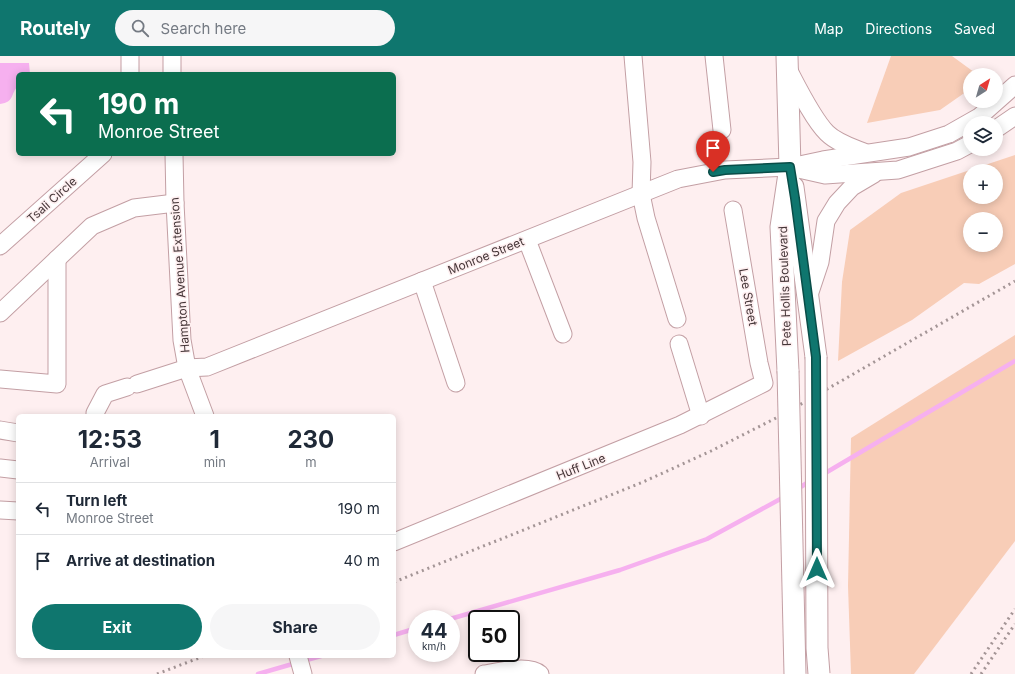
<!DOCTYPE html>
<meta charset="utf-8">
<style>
:root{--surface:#fff;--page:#f6f6f7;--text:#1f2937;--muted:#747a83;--line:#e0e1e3;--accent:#0f766e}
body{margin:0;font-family:Inter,sans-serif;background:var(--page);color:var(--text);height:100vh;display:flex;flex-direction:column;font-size:15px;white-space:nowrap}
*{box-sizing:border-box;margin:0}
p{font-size:13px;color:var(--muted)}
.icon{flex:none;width:22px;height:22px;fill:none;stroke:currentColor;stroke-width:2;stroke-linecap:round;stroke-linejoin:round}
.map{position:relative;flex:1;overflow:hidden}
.drawer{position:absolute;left:16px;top:358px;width:380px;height:244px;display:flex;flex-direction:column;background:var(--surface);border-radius:6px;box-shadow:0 2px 10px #0003}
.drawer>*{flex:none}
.top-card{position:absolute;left:16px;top:16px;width:380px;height:84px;border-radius:6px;box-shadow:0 2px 10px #0003;background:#0b6e4f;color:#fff;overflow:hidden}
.needle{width:26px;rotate:37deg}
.fabs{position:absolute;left:963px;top:12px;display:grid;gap:8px}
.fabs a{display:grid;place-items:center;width:40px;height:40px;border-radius:50%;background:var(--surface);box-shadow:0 2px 10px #0003;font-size:20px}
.speed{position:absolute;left:408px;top:554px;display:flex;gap:8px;font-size:20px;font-weight:700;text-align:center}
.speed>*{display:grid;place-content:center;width:52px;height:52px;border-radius:50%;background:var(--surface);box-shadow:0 2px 10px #0003;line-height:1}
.speed small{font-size:10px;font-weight:400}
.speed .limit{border:2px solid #111;border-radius:6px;background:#fff;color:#111}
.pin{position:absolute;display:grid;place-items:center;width:34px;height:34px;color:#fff;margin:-41px -17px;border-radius:50% 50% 50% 0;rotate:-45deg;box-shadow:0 0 4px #0007}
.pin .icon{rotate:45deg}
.me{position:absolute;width:44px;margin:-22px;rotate:0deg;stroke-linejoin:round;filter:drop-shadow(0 0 3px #0008)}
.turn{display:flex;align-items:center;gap:14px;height:84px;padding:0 16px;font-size:18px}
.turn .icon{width:52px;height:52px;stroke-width:2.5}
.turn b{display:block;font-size:28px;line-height:34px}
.eta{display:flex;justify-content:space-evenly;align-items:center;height:68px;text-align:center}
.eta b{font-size:24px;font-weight:700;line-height:28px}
.button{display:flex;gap:8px;margin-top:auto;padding:8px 16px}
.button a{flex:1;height:46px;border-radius:24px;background:var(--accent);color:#fff;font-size:16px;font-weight:700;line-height:46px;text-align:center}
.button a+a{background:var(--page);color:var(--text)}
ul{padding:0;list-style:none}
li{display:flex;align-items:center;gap:12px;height:52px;padding:0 16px;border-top:1px solid var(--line)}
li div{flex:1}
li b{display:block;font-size:15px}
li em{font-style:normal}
header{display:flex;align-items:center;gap:24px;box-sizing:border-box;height:56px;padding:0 20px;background:var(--accent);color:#fff}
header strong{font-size:19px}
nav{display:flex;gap:22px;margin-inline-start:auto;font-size:14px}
.search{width:280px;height:36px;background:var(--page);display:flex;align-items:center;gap:10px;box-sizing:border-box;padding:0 14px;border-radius:22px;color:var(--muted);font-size:15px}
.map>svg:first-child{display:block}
.green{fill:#f8cdb7;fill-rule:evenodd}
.water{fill:#f6b0ef}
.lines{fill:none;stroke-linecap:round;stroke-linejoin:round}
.stream{stroke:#f6b0ef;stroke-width:4.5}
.minor-casing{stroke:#c39fa4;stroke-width:19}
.major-casing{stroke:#c39fa4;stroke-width:23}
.minor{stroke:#fff;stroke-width:17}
.major{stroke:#fff;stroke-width:21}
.rail{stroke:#a49596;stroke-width:3;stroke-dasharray:2 4;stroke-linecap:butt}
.major-bridge-casing{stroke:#c39fa4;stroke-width:23;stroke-linecap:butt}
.major-bridge{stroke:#fff;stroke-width:21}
.route-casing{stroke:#0a4d48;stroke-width:10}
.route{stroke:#0f766e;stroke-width:7}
.labels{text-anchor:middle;stroke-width:3;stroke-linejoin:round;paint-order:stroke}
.street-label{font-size:12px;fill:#453638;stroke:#feeff0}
</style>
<header>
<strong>Routely</strong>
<div class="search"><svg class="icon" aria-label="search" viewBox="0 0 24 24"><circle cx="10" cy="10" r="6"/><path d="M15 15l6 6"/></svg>Search here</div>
<nav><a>Map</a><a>Directions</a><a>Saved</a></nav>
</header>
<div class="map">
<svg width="1015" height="618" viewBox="0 0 1015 618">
<rect width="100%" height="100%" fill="#feeff0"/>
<g class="green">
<path d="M 891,0 L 952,0 L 978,19 L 970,19 L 970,33 L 940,54 L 867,67 Z"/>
<path d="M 1015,99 L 1015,208 L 979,228 L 964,227 L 912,264 L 838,305 L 842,226 L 850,174 L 901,137 ZM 970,115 L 996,115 L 996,141 L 970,141 ZM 970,163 L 996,163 L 996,189 L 970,189 Z"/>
<path d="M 1015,279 L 1015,485 L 914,618 L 851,618 L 848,530 L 851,382 Z"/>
</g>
<path class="water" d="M 0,7 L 29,7 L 30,18 L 18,18 L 18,30 C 10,38 15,46 0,48 Z"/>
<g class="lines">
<g class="stream">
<path d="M 822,419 L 1015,305"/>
<path d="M 796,434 L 810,425"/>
<path d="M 450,563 L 620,514 L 707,483 L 784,441"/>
<path d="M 394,579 L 417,572"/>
<path d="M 303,605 L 321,600"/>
<path d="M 258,618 L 296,607"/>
</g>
<defs>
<g id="minor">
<path d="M 130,0 L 130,18"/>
<path d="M 172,0 L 172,18"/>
<path d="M 633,0 L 642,106 L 641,138 L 646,162 L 677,263"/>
<path d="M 714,0 L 722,74"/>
<path d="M 788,13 C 798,32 813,63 827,77 C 837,87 854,92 866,97"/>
<path d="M 996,73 L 1015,60"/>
<path d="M 174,98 L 175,147 L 182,284 L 187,312 L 205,360"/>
<path d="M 794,112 L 825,119 L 898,114 L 957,95 L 970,88"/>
<path d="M 527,184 L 563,278"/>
<path d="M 0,190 L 103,98"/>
<path d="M 422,225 L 456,327"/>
<path d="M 808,242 L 820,206 L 826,165 L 837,147 L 852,131 L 874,118"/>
<path d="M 0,257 L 92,170 L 134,152 L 175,147"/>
<path d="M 679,288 L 701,360"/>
<path d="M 0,323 L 57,328 L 57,203"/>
<path d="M 137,328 L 187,312 L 207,311 L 678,123 L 725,114 L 790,111 L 823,104 L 909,91 L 949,78 L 979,61 L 1015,29"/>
<path d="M 95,360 L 95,357 L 105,338 L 127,331"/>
<path d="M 0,374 L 18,377"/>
<path d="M 0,412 L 18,414"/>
<path d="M 0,454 L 18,455"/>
<path d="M 394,486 L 680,369 L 764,327 L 759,307 L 733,154"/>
<path d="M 298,600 L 303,618"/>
<path d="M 484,618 C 498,616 528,608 540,618"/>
</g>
<g id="major">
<path d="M 787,0 L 790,111 L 781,171 L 788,315"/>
<path d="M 793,131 L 816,301"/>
</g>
</defs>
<use href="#minor" class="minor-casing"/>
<use href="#major" class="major-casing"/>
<use href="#minor" class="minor"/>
<use href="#major" class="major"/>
<g class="rail">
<path d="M 394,526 L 643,426 L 711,395 L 782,359 L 1015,225"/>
<path d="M 157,618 L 204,600"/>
<path d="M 971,618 L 1015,553"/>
<path d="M 981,618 L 1015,568"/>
</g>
<defs>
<g id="major-bridge">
<path d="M 816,301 L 817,592 L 819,618"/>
<path d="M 788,315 L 795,618"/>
</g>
</defs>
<use href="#major-bridge" class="major-bridge-casing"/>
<use href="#major-bridge" class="major-bridge"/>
</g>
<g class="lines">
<defs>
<path id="route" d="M 713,116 L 725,114 L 790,111 L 795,142 L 816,301 L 817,513"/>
</defs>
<use href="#route" class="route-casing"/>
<use href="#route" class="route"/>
</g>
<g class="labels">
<g class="street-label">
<text transform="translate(52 144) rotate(-42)" y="4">Tsali Circle</text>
<text transform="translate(486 200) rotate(-22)" y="4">Monroe Street</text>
<text transform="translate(180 219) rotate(-94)" y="4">Hampton Avenue Extension</text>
<text transform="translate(785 230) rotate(-92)" y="4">Pete Hollis Boulevard</text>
<text transform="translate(748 241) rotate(80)" y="4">Lee Street</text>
<text transform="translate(581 411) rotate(-22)" y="4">Huff Line</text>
</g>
</g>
</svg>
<div class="fabs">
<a><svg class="needle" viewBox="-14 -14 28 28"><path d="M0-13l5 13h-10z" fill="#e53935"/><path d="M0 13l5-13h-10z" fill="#747a83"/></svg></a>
<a><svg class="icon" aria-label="layers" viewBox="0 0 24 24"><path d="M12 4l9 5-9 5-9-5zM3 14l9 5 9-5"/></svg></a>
<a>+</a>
<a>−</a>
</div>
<div class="speed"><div>44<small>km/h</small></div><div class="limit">50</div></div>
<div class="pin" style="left:713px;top:116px;background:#d93025"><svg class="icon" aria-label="arrive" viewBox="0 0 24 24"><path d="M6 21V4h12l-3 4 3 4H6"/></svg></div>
<svg class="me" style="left:817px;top:513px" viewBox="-20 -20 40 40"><path d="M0-17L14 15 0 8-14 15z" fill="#0f766e" stroke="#fff" stroke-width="4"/></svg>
<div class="top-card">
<div class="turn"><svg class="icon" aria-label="left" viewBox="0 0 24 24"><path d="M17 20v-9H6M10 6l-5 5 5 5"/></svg><div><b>190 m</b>Monroe Street</div></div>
</div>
<section class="drawer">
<div class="eta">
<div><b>12:53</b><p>Arrival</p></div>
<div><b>1</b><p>min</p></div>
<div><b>230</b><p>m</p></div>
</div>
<ul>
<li><svg class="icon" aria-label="left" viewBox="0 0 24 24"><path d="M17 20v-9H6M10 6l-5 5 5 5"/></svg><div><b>Turn left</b><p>Monroe Street</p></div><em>190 m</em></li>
<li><svg class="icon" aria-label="arrive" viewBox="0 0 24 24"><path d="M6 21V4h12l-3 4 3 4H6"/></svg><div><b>Arrive at destination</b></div><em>40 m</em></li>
</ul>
<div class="button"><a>Exit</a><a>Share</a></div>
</section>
</div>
